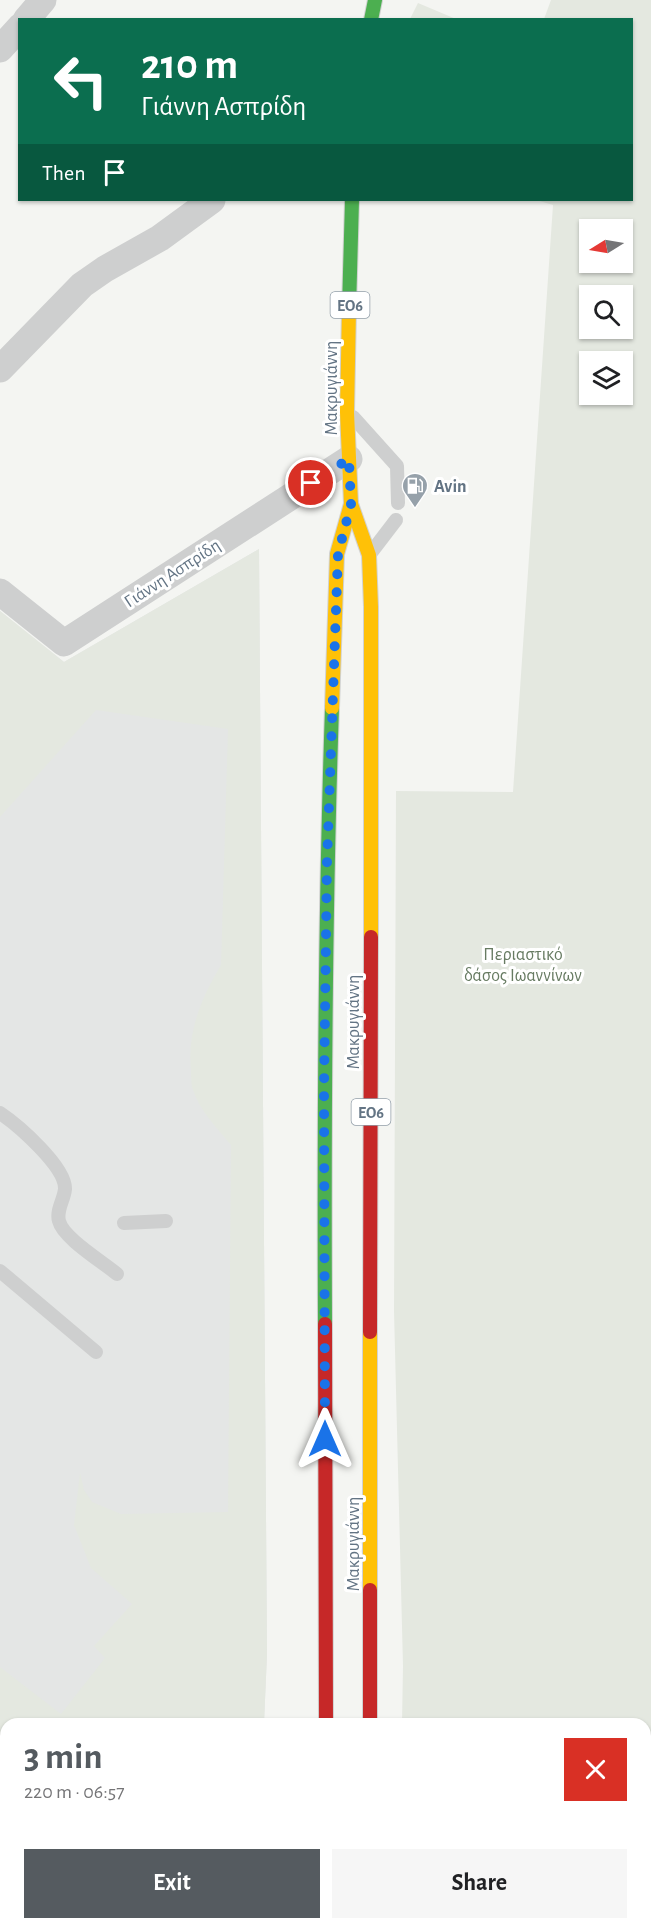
<!DOCTYPE html>
<meta charset="utf-8">
<style>
:root{--surface:#fff;--page:#f6f6f6;--text:#202124;--muted:#757577;--accent:#555b60}
body{margin:0;font-family:"Alegreya Sans",sans-serif;background:var(--page);color:var(--text);height:100vh;display:flex;flex-direction:column;font-size:22px;white-space:nowrap}
*{box-sizing:border-box;margin:0}
p{font-size:20px;color:var(--muted)}
.icon{flex:none;width:33px;height:33px;fill:none;stroke:currentColor;stroke-width:2;stroke-linecap:round;stroke-linejoin:round}
.map{position:relative;flex:1;overflow:hidden}
.details{position:absolute;left:0px;top:1718px;width:651px;height:212px;display:flex;flex-direction:column;background:var(--surface);border-radius:18px 18px 0 0;box-shadow:0 2px 4px #0004}
.details>*{flex:none}
.top-card{position:absolute;left:18px;top:18px;width:615px;height:183px;border-radius:0px;box-shadow:0 2px 4px #0004;background:#0b6e4f;color:#fff;overflow:hidden}
.needle{width:39px;rotate:259deg}
.buttons{position:absolute;left:579px;top:219px;display:grid;gap:12px}
.buttons a{display:grid;place-items:center;width:54px;height:54px;border-radius:0px;background:var(--surface);box-shadow:0 2px 4px #0004;font-size:30px}
.pin{position:absolute;display:grid;place-items:center;width:51px;height:51px;color:#fff;margin:-26px;border:3px solid #fff;border-radius:50%;box-shadow:0 2px 6px #0007}
.me{position:absolute;width:66px;margin:-33px;rotate:0deg;stroke-linejoin:round;filter:drop-shadow(0 0 4px #0008)}
.turn{display:flex;align-items:center;gap:21px;height:126px;padding:0 24px;font-size:27px}
.turn .icon{width:78px;height:78px;stroke-width:2.5}
.turn b{display:block;font-size:42px;line-height:51px}
.then{display:flex;align-items:center;height:57px;padding:0 24px;background:#0003;gap:12px;font-size:22px}
.round{display:grid;place-items:center;flex:none;width:63px;height:63px;border-radius:0px;background:var(--page)}
.head{display:flex;align-items:center;justify-content:space-between;height:102px;padding:0 24px}
h1{font-size:36px;font-weight:700;line-height:45px;color:var(--accent)}
.action{display:flex;gap:12px;margin-top:auto;padding:12px 24px}
.action a{flex:1;height:69px;border-radius:0px;background:var(--accent);color:#fff;font-size:24px;font-weight:700;line-height:69px;text-align:center}
.action a+a{background:var(--page);color:var(--text)}
.map>svg:first-child{display:block}
.built{fill:#e4e6e5}
.green{fill:#e4e8e0;fill-rule:evenodd}
.lines{fill:none;stroke-linecap:round;stroke-linejoin:round}
.fast-casing{stroke:#d1d2d1;stroke-width:16}
.slow-casing{stroke:#d1d2d1;stroke-width:16}
.jam-casing{stroke:#d1d2d1;stroke-width:16}
.lane{stroke:#cecfcf;stroke-width:14}
.street{stroke:#cecfcf;stroke-width:27}
.fast{stroke:#4caf50;stroke-width:14}
.slow{stroke:#ffc107;stroke-width:14}
.jam{stroke:#c62828;stroke-width:14}
.route{stroke:#1a73e8;stroke-width:10;stroke-dasharray:0 18}
.labels{text-anchor:middle;stroke-width:6;stroke-linejoin:round;paint-order:stroke}
.shield{fill:#fff;stroke:#929ea9;stroke-width:1.5}
.shield-label{font-size:16px;font-weight:bold;fill:#637484}
.street-label{font-size:18px;fill:#637484;stroke:#fff}
.poi-label{font-size:18px;font-weight:bold;fill:#637484;stroke:#fff;text-anchor:start}
.park-label{font-size:18px;fill:#677b62;stroke:#fff}
</style>
<div class="map">
<svg width="651" height="1928" viewBox="0 0 651 1928">
<rect width="100%" height="100%" fill="#f4f5f2"/>
<path class="built" d="M 259,549 L 267,1654 L 264,1723 L 6,1724 L 6,1923 L 251,1923 L 253,1928 L 0,1928 L 0,611 L 64,662 Z"/>
<g class="green">
<path d="M 551,0 L 651,0 L 651,1928 L 397,1928 L 398,1923 L 645,1923 L 645,1724 L 402,1723 L 403,1666 L 394,1311 L 396,791 L 513,792 L 553,205 L 536,200 L 632,200 L 632,20 L 544,19 ZM 590,230 L 622,230 L 622,262 L 590,262 ZM 590,296 L 622,296 L 622,328 L 590,328 ZM 590,362 L 622,362 L 622,394 L 590,394 Z"/>
<path d="M 418,3 L 456,19 L 410,19 Z"/>
<path d="M 259,549 L 267,1654 L 264,1723 L 6,1724 L 6,1741 L 0,1739 L 0,1667 L 61,1714 L 105,1658 L 94,1646 L 132,1604 L 91,1568 L 74,1525 L 80,1473 L 84,1490 L 92,1502 L 121,1514 L 228,1512 L 231,1145 C 216,1127 199,1110 192,1087 C 191,1082 191,1075 191,1069 C 187,1031 202,997 221,965 L 228,729 L 96,710 L 0,817 L 0,611 L 64,662 Z"/>
<path d="M 0,1765 L 6,1768 L 6,1876 L 0,1872 Z"/>
</g>
<g class="lines">
<defs>
<g id="fast">
<path d="M 371,20 L 375,0"/>
<path d="M 349,309 L 352,200"/>
<path d="M 325,1324 C 324,1119 325,913 332,708"/>
<path d="M 325,1923 L 325,1928"/>
<path d="M 369,1923 L 369,1928"/>
</g>
<g id="slow">
<path d="M 351,504 L 369,555 L 371,607 L 371,937"/>
<path d="M 332,708 L 337,554 L 351,504 L 347,412 L 349,309"/>
<path d="M 370,1590 L 370,1332"/>
</g>
<g id="jam">
<path d="M 325,1324 L 326,1724"/>
<path d="M 370,1332 L 371,937"/>
<path d="M 370,1724 L 370,1590"/>
</g>
</defs>
<use href="#fast" class="fast-casing"/>
<use href="#slow" class="slow-casing"/>
<use href="#jam" class="jam-casing"/>
<g class="lane">
<path d="M 353,417 L 397,466 L 398,503"/>
<path d="M 370,554 L 396,520"/>
<path d="M 0,1113 C 18,1125 66,1167 65,1189 C 64,1200 56,1210 59,1221 C 63,1238 103,1262 117,1274"/>
<path d="M 124,1223 L 166,1221"/>
<path d="M 0,1271 L 96,1352"/>
</g>
<g class="street">
<path d="M 26,20 L 43,0"/>
<path d="M 0,49 L 20,27"/>
<path d="M 0,369 L 82,285 L 105,269 L 160,238 L 212,200"/>
<path d="M 0,592 L 64,643 L 349,459"/>
<path d="M 207,1926 L 238,1925 L 258,1928"/>
</g>
<use href="#fast" class="fast"/>
<use href="#slow" class="slow"/>
<use href="#jam" class="jam"/>
</g>
<g class="lines">
<path class="route" d="M 311,483 L 349,459 L 351,504 L 338,554 L 327,862 L 324,1090 L 325,1439"/>
</g>
<defs>
<symbol id="fuel-pin" viewBox="-11 -11 22 30"><path d="M0 17L-7.5 6A9.5 9.5 0 1 1 7.5 6Z" fill="#96a1aa" stroke="#fff"/><path d="M-5.5-6h7V0h2V4h1.3V-2.5L3-4.5l.8-.8L6-3V5H2.5V1h-1V6h-7ZM-4.2-4.7v3.2H.2V-4.7Z" fill="#fff"/></symbol>
</defs>
<g fill-rule="evenodd">
<use href="#fuel-pin" x="400" y="471" width="30" height="40"/>
</g>
<g class="labels">
<g class="shield">
<rect x="330.5" y="292" width="39" height="26" rx="4.5"/>
<rect x="351.5" y="1099" width="39" height="26" rx="4.5"/>
</g>
<g class="shield-label">
<text x="350" y="311">ΕΟ6</text>
<text x="371" y="1118">ΕΟ6</text>
</g>
<g class="street-label">
<text transform="translate(331 388) rotate(-90)" y="6">Μακρυγιάννη</text>
<text transform="translate(172 573) rotate(-33)" y="6">Γιάννη Ασπρίδη</text>
<text transform="translate(353 1022) rotate(-90)" y="6">Μακρυγιάννη</text>
<text transform="translate(353 1544) rotate(-90)" y="6">Μακρυγιάννη</text>
</g>
<g class="poi-label">
<text x="434" y="492">Avin</text>
</g>
<g class="park-label">
<text x="523" y="960">Περιαστικό<tspan x="523" dy="21">δάσος Ιωαννίνων</tspan></text>
</g>
</g>
</svg>
<div class="buttons">
<a><svg class="needle" viewBox="-14 -14 28 28"><path d="M0-13l5 13h-10z" fill="#e53935"/><path d="M0 13l5-13h-10z" fill="#757577"/></svg></a>
<a><svg class="icon" aria-label="search" viewBox="0 0 24 24"><circle cx="10" cy="10" r="6"/><path d="M15 15l6 6"/></svg></a>
<a><svg class="icon" aria-label="layers" viewBox="0 0 24 24"><path d="M12 4l9 5-9 5-9-5zM3 14l9 5 9-5"/></svg></a>
</div>
<div class="pin" style="left:311px;top:483px;background:#d93025"><svg class="icon" aria-label="arrive" viewBox="0 0 24 24"><path d="M6 21V4h12l-3 4 3 4H6"/></svg></div>
<svg class="me" style="left:325px;top:1439px" viewBox="-20 -20 40 40"><path d="M0-17L14 15 0 8-14 15z" fill="#1a73e8" stroke="#fff" stroke-width="4"/></svg>
<div class="top-card">
<div class="turn"><svg class="icon" aria-label="left" viewBox="0 0 24 24"><path d="M17 20v-9H6M10 6l-5 5 5 5"/></svg><div><b>210 m</b>Γιάννη Ασπρίδη</div></div>
<div class="then">Then<svg class="icon" aria-label="arrive" viewBox="0 0 24 24"><path d="M6 21V4h12l-3 4 3 4H6"/></svg></div>
</div>
<section class="details">
<div class="head"><div><h1>3 min</h1><p>220 m · 06:57</p></div><a class="round" style="background:#d93025;color:#fff"><svg class="icon" aria-label="close" viewBox="0 0 24 24"><path d="M6 6l12 12M18 6L6 18"/></svg></a></div>
<div class="action"><a>Exit</a><a>Share</a></div>
</section>
</div>
